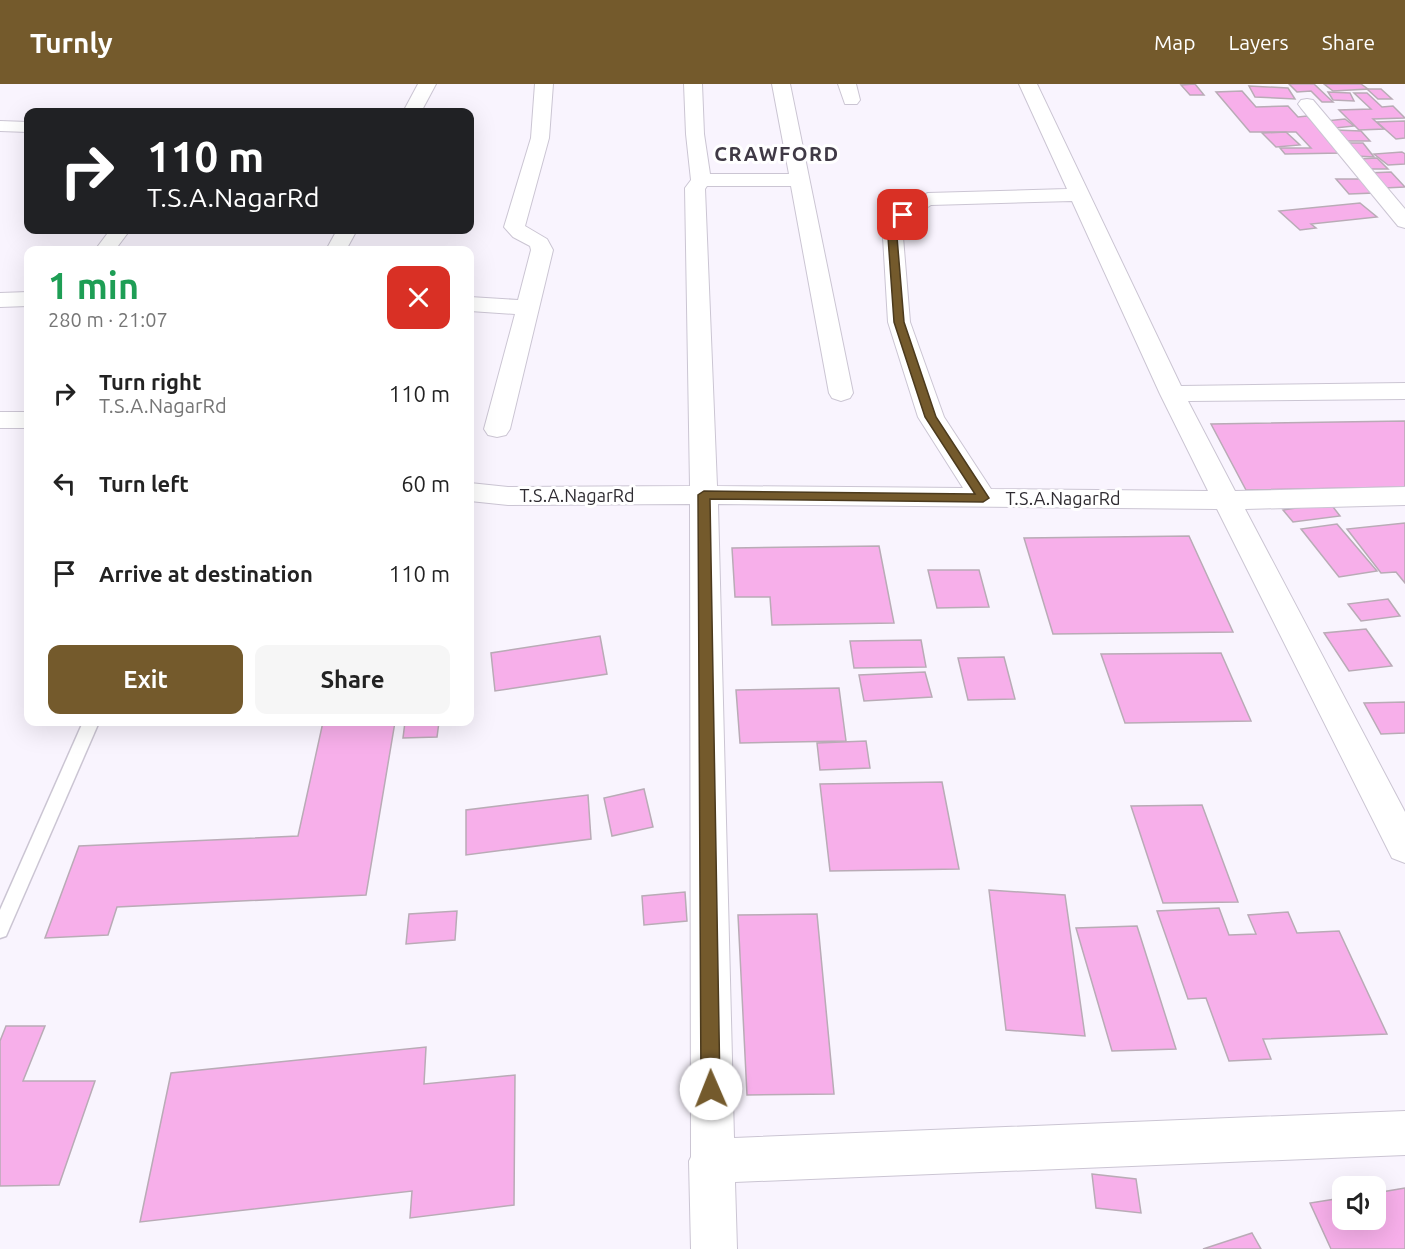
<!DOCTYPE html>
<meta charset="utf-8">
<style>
:root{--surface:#fff;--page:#f6f6f6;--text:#222;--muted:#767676;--accent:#745a2c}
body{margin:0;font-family:Ubuntu,sans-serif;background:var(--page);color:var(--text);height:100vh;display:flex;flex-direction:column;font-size:22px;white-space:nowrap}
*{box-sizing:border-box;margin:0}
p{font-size:20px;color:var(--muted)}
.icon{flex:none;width:33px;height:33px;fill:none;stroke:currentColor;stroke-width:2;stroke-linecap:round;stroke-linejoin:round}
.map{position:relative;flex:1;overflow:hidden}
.sheet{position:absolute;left:24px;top:162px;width:450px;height:480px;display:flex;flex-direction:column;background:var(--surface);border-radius:12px;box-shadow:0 6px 24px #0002}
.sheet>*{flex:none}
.hud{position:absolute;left:24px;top:24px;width:450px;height:126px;border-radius:12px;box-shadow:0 6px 24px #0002;background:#202124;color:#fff;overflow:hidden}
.controls{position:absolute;left:1332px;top:1092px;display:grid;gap:12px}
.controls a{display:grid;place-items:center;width:54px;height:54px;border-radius:12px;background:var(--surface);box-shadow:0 6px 24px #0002;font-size:30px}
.pin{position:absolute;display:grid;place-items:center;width:51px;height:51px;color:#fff;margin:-26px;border-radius:12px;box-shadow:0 3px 9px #0006}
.me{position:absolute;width:66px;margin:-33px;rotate:359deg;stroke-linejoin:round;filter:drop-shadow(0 0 4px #0008)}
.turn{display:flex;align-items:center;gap:21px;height:126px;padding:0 24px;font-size:27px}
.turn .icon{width:78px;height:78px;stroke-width:2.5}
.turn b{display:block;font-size:42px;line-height:51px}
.round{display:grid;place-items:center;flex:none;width:63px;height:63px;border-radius:12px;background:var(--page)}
.overview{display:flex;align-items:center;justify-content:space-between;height:102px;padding:0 24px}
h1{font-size:36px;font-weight:600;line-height:45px;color:#1e9e55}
.cta{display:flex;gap:12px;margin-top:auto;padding:12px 24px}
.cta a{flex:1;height:69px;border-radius:12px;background:var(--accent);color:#fff;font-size:24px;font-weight:600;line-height:69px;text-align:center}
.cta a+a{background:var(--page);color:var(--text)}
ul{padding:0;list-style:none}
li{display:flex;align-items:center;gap:18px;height:90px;padding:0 24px}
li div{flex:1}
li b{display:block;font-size:22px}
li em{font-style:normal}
header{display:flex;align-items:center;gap:36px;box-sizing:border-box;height:84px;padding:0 30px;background:var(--accent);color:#fff}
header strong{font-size:28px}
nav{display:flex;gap:33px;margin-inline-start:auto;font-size:21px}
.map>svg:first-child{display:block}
.building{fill:#f7afea;stroke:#b9abb6;stroke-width:1.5}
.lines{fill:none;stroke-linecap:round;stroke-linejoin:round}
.lane-casing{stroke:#cbc5d3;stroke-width:3}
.street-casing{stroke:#cbc5d3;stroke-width:2}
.lane{fill:#fff;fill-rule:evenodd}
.street{fill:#fff;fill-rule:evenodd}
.route{fill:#745a2c;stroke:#4b3a1d;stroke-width:1.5}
.labels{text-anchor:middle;stroke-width:6;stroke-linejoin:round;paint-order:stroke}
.street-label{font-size:18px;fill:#2f2c32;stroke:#fff}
.far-district-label{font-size:20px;font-weight:bold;letter-spacing:1.5px;fill:#403a46;stroke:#fff}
</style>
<header>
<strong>Turnly</strong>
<nav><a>Map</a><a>Layers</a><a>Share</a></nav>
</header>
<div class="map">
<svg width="1405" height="1165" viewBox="0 0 1405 1165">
<rect width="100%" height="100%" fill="#f9f4fe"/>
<g class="building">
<path d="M 1195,0 L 1204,11 L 1190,11 L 1181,1 Z"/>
<path d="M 1289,0 L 1314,0 L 1333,18 L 1322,18 L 1311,7 L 1297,8 Z"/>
<path d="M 1324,0 L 1361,0 L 1368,5 L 1333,7 Z"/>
<path d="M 1249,2 L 1288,4 L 1295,15 L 1255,13 Z"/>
<path d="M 1367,5 L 1381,5 L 1392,15 L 1378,15 Z"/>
<path d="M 1242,7 L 1256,23 L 1288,22 L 1298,33 L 1307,32 L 1342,69 L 1285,70 L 1280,64 L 1311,64 L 1296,48 L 1250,48 L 1216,8 Z"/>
<path d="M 1328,8 L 1350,9 L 1354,17 L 1333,16 Z"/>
<path d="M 1354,9 L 1367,9 L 1382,23 L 1393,22 L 1405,34 L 1373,35 L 1384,45 L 1359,46 L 1339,26 L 1371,25 Z"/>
<path d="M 1345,35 L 1354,42 L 1335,44 L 1325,37 Z"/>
<path d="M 1405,37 L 1405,54 L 1396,55 L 1377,38 Z"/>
<path d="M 1335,46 L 1361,47 L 1370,57 L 1344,57 Z"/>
<path d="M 1286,48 L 1300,61 L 1276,63 L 1262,49 Z"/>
<path d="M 1345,59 L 1363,59 L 1374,73 L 1356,72 Z"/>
<path d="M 1402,68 L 1405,70 L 1405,80 L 1388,81 L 1374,70 Z"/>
<path d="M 1377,74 L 1388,85 L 1367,85 L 1357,75 Z"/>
<path d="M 1391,88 L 1405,103 L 1384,104 L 1368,89 Z"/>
<path d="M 1336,95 L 1362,95 L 1374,109 L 1349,110 Z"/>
<path d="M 1360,119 L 1377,133 L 1311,140 L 1316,144 L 1300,146 L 1279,127 Z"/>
<path d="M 1405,337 L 1405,403 L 1246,406 L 1211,340 Z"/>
<path d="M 1330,419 L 1340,432 L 1293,438 L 1283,426 Z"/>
<path d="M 1405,439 L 1405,499 L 1396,488 L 1381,489 L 1347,445 Z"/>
<path d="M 1337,440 L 1377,487 L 1339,493 L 1301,445 Z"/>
<path d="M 1189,452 L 1233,548 L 1053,550 L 1024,454 Z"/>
<path d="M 879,462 L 894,539 L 772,541 L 770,513 L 735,513 L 732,464 Z"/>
<path d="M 928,486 L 979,486 L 989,523 L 937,524 Z"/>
<path d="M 1388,515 L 1400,532 L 1361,537 L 1348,520 Z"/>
<path d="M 1366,545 L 1392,582 L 1349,587 L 1324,549 Z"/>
<path d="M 600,552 L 607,590 L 495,607 L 491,569 Z"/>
<path d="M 921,556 L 926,583 L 854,584 L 850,557 Z"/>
<path d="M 1221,569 L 1251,637 L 1125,639 L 1101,570 Z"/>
<path d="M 1004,573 L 1015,615 L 968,616 L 958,574 Z"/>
<path d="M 925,588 L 932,613 L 864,617 L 859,591 Z"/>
<path d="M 839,604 L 846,657 L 740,659 L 736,606 Z"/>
<path d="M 1405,618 L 1405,649 L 1381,650 L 1364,619 Z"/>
<path d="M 323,638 L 395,638 L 366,811 L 117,823 L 108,851 L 45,854 L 79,762 L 298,752 Z"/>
<path d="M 405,638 L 439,638 L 437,653 L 403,654 Z"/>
<path d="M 866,657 L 870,684 L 820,686 L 817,659 Z"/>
<path d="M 942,698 L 959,785 L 830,787 L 820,700 Z"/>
<path d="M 644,705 L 653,743 L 612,752 L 604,714 Z"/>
<path d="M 588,711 L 591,755 L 466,771 L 466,726 Z"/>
<path d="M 1202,721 L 1238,818 L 1163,819 L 1131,722 Z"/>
<path d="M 989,806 L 1065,811 L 1085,952 L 1006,946 Z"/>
<path d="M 685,808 L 687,837 L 644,841 L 642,812 Z"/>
<path d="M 1219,824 L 1229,851 L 1256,850 L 1248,831 L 1288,828 L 1297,849 L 1339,847 L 1387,950 L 1263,955 L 1271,975 L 1229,977 L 1206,914 L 1188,915 L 1157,827 Z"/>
<path d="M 457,827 L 455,856 L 406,860 L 409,830 Z"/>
<path d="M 817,830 L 834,1010 L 747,1011 L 738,831 Z"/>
<path d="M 1137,842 L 1176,965 L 1112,967 L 1076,844 Z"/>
<path d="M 6,942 L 45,942 L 23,997 L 95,997 L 59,1101 L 0,1102 L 0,957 Z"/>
<path d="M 426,963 L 424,1000 L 515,991 L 514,1121 L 410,1134 L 412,1107 L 140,1138 L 171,989 Z"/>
<path d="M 1092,1090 L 1136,1095 L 1141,1129 L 1096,1124 Z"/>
<path d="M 1405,1104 L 1405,1165 L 1331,1165 L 1310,1119 L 1342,1114 L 1342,1136 L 1376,1136 L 1376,1109 Z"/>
<path d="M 1252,1149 L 1261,1165 L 1203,1165 Z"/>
</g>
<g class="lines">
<defs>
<path id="lane" d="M 83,638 L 99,638 L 6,852 L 0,854 L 0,826 Z"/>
<g id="street">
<path d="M 418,0 L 436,0 L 421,28 L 403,28 Z"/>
<path d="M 535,0 L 553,0 L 549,54 L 525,142 L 547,155 L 553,166 L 510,345 L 506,351 L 497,353 L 488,351 L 484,345 L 515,230 L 470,227 L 470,213 L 518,216 L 531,166 L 530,162 L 513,153 L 504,143 L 531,54 Z"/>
<path d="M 684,0 L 702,0 L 704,50 L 710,90 L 789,90 L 772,0 L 790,0 L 853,309 L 850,314 L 841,317 L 832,314 L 829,309 L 791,102 L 707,102 L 705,105 L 717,402 L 963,404 L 918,333 L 888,238 L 883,153 L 884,146 L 893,129 L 903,120 L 928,109 L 1067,105 L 1019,0 L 1037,0 L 1181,302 L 1405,299 L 1405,315 L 1188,317 L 1235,407 L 1405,403 L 1405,421 L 1245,425 L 1405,728 L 1405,779 L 1392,774 L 1217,425 L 718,420 L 734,1054 L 1405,1027 L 1405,1071 L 735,1098 L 737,1165 L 691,1165 L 689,1077 L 691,1073 L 690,420 L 508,421 L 470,417 L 470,399 L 508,403 L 690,402 L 685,104 L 691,96 L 686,50 ZM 1072,117 L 1160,310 L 1208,407 L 991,405 L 944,333 L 910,238 L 903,153 L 905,146 L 912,133 L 931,121 Z"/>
<path d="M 838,0 L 856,0 L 860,16 L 857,20 L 845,20 Z"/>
<path d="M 1307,15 L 1313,16 L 1405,125 L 1405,144 L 1398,142 L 1301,24 L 1298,20 L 1301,16 Z"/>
<path d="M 0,37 L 28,38 L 28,48 L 0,47 Z"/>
<path d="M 110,146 L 130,146 L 115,166 L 95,166 Z"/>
<path d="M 337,146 L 357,146 L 346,166 L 326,166 Z"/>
<path d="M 28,208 L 28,222 L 0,223 L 0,209 Z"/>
<rect x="0" y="328" width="28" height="16"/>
</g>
</defs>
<use href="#lane" class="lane-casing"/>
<use href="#street" class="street-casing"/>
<use href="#lane" class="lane"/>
<use href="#street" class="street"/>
</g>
<path class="route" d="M 903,129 L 907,131 L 899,143 L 897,153 L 904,238 L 936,333 L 989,414 L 983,418 L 710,415 L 720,1005 L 717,1012 L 711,1015 L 704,1012 L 701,1005 L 698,411 L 704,407 L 975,410 L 925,333 L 894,238 L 888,153 L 890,142 Z"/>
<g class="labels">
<g class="street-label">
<text x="577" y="418">T.S.A.NagarRd</text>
<text x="1063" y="421">T.S.A.NagarRd</text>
</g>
<g class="far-district-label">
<text x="777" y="77">CRAWFORD</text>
</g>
</g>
</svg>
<div class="controls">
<a><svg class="icon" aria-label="sound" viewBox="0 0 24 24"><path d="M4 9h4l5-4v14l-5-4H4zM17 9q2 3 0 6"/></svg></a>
</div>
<div class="pin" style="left:903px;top:131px;background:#d93025"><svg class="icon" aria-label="arrive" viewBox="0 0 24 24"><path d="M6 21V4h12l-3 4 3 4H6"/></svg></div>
<svg class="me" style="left:711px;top:1005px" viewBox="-20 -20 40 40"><circle r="19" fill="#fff"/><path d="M0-13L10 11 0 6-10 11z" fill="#745a2c"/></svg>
<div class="hud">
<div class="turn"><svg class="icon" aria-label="right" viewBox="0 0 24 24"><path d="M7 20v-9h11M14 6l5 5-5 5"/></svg><div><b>110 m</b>T.S.A.NagarRd</div></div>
</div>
<section class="sheet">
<div class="overview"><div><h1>1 min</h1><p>280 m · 21:07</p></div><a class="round" style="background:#d93025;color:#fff"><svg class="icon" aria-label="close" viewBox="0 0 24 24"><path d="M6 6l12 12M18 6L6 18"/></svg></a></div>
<ul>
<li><svg class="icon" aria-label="right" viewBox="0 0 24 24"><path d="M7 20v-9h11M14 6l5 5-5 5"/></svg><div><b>Turn right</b><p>T.S.A.NagarRd</p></div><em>110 m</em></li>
<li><svg class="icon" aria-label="left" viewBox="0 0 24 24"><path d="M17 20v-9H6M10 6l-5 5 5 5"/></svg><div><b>Turn left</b></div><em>60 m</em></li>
<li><svg class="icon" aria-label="arrive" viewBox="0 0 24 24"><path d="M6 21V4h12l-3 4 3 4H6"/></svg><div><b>Arrive at destination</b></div><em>110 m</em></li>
</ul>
<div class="cta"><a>Exit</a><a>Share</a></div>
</section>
</div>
